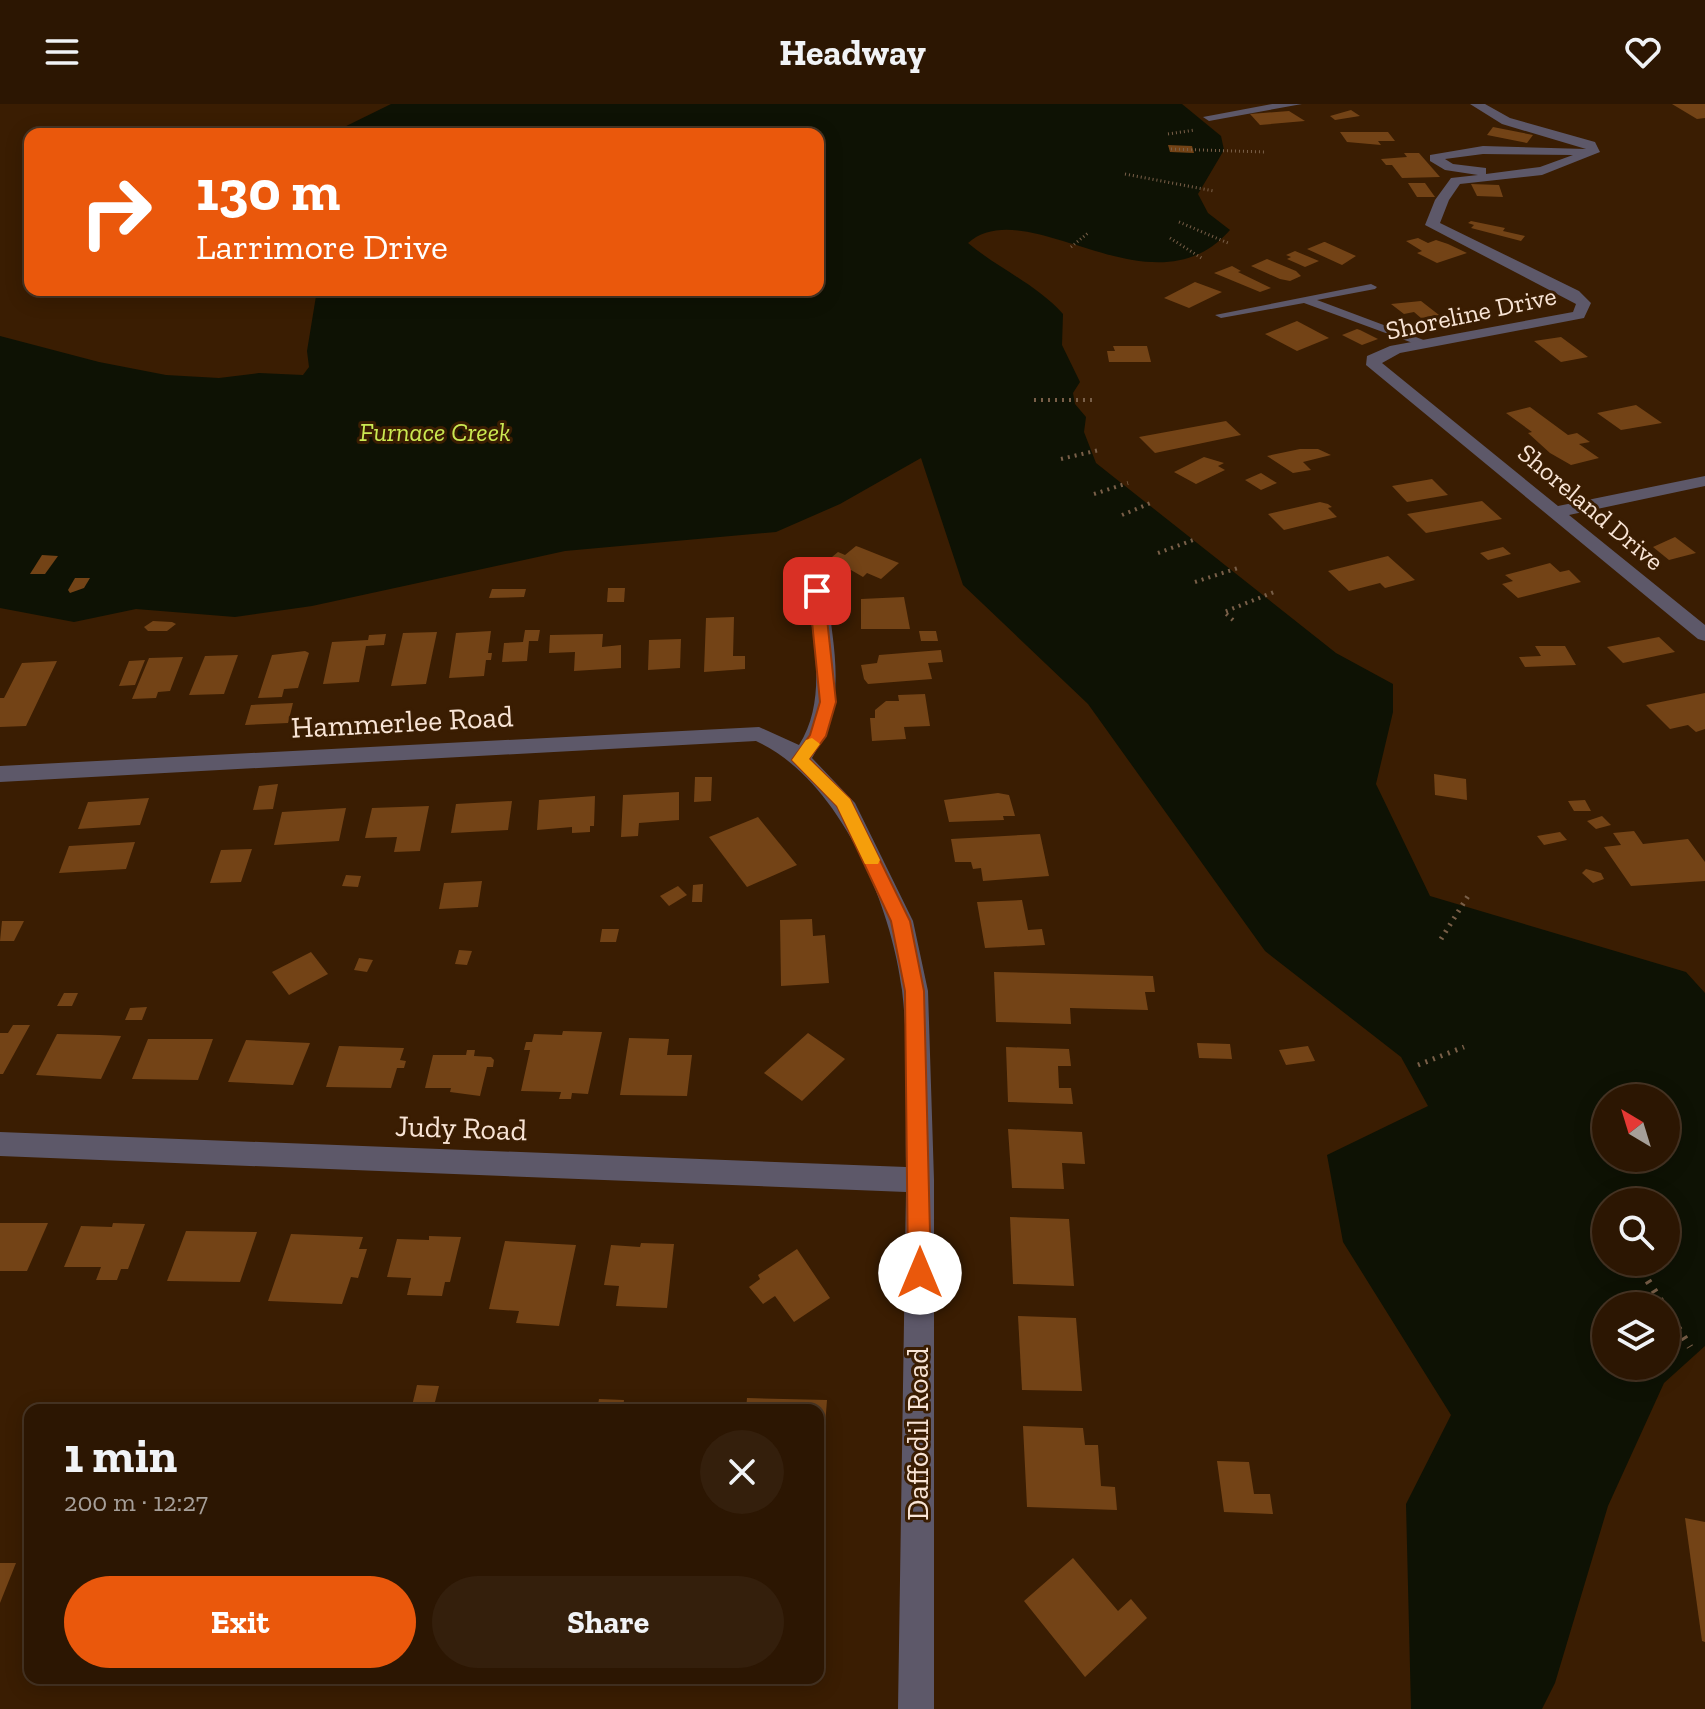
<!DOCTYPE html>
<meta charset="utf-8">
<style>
:root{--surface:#2c1602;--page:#341f0c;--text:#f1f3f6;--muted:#a69f99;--line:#483524;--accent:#ea580c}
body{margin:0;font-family:"Zilla Slab",serif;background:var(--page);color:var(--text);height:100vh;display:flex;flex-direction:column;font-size:30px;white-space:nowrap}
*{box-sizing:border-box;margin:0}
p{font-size:26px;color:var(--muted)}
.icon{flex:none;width:44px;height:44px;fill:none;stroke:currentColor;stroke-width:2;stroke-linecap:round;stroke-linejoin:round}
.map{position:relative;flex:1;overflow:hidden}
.details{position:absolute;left:24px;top:1300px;width:800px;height:280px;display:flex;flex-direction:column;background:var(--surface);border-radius:16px;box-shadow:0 4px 20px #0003,0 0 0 2px var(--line)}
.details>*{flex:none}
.banner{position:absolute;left:24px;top:24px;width:800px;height:168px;border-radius:16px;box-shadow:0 4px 20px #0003,0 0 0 2px var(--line);background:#ea580c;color:#fff;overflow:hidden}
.needle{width:52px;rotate:322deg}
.controls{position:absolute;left:1592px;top:980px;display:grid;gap:16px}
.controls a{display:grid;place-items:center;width:88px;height:88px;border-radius:50%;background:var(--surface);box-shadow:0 4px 20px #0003,0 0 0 2px var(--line);font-size:40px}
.pin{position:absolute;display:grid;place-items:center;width:68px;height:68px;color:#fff;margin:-34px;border-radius:16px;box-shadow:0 4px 12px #0006}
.me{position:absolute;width:88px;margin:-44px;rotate:0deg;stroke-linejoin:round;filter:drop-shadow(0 0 6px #0008)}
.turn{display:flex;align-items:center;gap:28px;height:168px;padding:0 40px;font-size:36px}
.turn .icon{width:104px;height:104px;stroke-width:2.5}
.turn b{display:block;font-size:56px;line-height:68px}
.round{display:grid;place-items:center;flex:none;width:84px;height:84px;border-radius:42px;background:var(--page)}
.head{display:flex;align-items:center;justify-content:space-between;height:136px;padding:0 40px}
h1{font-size:48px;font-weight:700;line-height:60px}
.primary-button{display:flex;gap:16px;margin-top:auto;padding:16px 40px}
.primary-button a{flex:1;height:92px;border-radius:48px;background:var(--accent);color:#fff;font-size:32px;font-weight:700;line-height:92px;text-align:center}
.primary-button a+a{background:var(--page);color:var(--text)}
header{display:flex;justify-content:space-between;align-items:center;height:104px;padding:0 40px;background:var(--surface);font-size:36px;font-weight:700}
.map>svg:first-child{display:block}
.water{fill:#0e1204;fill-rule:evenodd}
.building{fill:#734316}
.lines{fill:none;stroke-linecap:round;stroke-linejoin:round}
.path-far3{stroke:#795f48;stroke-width:3;stroke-dasharray:1 3;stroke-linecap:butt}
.path-far2{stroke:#795f48;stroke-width:4;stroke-dasharray:2 5;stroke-linecap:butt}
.path-far1{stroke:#795f48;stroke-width:5;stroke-dasharray:2 6;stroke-linecap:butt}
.path{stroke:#795f48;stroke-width:7;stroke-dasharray:3 8;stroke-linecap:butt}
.lane{fill:#5d5869;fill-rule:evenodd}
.street{fill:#5d5869;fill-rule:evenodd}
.route{fill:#ea580c;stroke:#983908;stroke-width:2}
.slow{fill:#f59e0b}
.labels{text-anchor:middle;stroke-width:6;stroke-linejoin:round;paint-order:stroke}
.far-street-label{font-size:26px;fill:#f8e4d5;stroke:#3a1d02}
.far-water-label{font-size:26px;font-style:italic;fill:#cbe952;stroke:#3a1d02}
.street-label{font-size:30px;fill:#f8e4d5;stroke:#3a1d02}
</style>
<header><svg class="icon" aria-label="menu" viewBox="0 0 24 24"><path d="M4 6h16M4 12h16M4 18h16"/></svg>Headway<svg class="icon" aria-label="heart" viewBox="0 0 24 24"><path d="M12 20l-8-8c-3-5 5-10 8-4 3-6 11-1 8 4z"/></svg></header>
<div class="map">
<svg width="1705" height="1605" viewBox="0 0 1705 1605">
<rect width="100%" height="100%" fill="#3a1d02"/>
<path class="water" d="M 391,0 L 1182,0 L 1221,32 L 1224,46 L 1198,90 L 1208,109 L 1230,126 C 1152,215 1028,86 968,139 C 999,165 1036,180 1063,210 L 1062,241 L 1080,278 L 1073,289 L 1075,300 L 1086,313 L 1084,328 L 1096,359 L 1336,549 L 1393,580 L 1393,608 L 1376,680 L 1430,792 L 1686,868 L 1705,889 L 1705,1242 L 1664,1279 L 1608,1402 L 1555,1579 L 1542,1605 L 1411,1605 L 1406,1400 L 1451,1311 L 1343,1138 L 1327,1051 L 1428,1002 L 1401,953 L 1265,847 L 1088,600 L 963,481 L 921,354 L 840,400 L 776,428 L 565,447 L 312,502 L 235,513 L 136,505 L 74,518 L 0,504 L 0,232 L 99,258 L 166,271 L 219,274 L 259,269 L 303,271 L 309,263 L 307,247 L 317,186 L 818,186 L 818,30 L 330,30 ZM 1606,994 L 1666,994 L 1666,1054 L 1606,1054 ZM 1606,1098 L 1666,1098 L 1666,1158 L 1606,1158 ZM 1606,1202 L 1666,1202 L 1666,1262 L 1606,1262 Z"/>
<g class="building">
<path d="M 1672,0 L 1705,0 L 1705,14 L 1697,15 Z"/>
<path d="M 1351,6 L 1360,12 L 1335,16 L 1330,12 Z"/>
<path d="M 1289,7 L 1305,17 L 1260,21 L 1250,10 Z"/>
<path d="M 1493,23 L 1533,31 L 1527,39 L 1487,31 Z"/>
<path d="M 1340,28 L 1388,28 L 1395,37 L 1378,37 L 1381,41 L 1347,38 Z"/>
<path d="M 1168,41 L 1192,42 L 1194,49 L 1170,48 Z"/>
<path d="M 1404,49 L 1419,49 L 1440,73 L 1402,74 L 1392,61 L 1386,61 L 1381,55 L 1407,53 Z"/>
<path d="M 1408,79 L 1425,79 L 1435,93 L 1417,93 Z"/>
<path d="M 1471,80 L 1499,81 L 1503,93 L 1477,92 Z"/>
<path d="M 1471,117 L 1505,124 L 1503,127 L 1525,132 L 1521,137 L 1471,124 L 1474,121 L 1468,119 Z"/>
<path d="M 1418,134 L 1428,139 L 1436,136 L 1448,140 L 1467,149 L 1437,159 L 1417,149 L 1422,147 L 1406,137 Z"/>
<path d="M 1324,138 L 1325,138 L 1356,152 L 1342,161 L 1307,145 Z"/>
<path d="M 1295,147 L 1319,157 L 1305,163 L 1287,155 L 1291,153 L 1286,151 Z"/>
<path d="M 1267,155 L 1296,167 L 1301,172 L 1290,177 L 1280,175 L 1251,162 Z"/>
<path d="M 1232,162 L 1241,167 L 1238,168 L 1271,184 L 1260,188 L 1214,169 Z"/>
<path d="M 1195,178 L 1222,188 L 1189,204 L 1164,194 Z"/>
<path d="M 1421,197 L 1439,211 L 1421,214 L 1414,208 L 1404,210 L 1391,200 Z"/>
<path d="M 1297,217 L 1329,234 L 1297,247 L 1265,230 Z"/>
<path d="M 1357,225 L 1360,226 L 1378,235 L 1362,241 L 1342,231 Z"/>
<path d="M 1561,233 L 1588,253 L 1561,258 L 1534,237 Z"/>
<path d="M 1113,242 L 1147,242 L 1151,258 L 1109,258 L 1107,247 L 1115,247 Z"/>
<path d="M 1636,301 L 1662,319 L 1621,326 L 1597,309 Z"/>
<path d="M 1530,303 L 1568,331 L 1577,329 L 1590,338 L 1579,340 L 1599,354 L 1571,361 L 1550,349 L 1528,329 L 1532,328 L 1506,309 Z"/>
<path d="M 1226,317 L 1241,331 L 1155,349 L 1139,333 Z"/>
<path d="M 1300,345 L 1318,345 L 1331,351 L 1303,358 L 1311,366 L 1293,369 L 1267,352 Z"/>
<path d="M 1204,353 L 1224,359 L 1218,362 L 1225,366 L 1196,380 L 1174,368 Z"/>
<path d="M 1261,369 L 1277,379 L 1261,386 L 1245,376 Z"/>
<path d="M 1432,375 L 1448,391 L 1407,398 L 1392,382 Z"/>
<path d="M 1482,397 L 1502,415 L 1426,429 L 1407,410 Z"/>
<path d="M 1320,398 L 1328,400 L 1332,403 L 1328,404 L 1337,413 L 1284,426 L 1268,410 Z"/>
<path d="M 1675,433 L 1696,449 L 1669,456 L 1653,443 Z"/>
<path d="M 856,442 L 859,443 L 899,459 L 881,475 L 867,469 L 863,473 L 851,466 L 842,473 L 820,463 L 838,448 L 845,451 Z"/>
<path d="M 1503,443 L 1511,450 L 1488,456 L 1480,449 Z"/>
<path d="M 42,451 L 58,452 L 45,470 L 30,470 Z"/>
<path d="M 1388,452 L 1415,476 L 1385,484 L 1380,479 L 1349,487 L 1328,467 Z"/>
<path d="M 1550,459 L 1560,468 L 1569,466 L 1581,478 L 1518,494 L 1502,480 L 1513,477 L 1505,471 Z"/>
<path d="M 75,474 L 90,474 L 84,484 L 70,489 L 68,486 Z"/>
<path d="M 608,484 L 625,484 L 624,498 L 607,498 Z"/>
<path d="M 492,485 L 526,485 L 524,493 L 489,494 Z"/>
<path d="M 904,493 L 910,525 L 861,525 L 861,495 Z"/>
<path d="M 734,513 L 733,552 L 745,552 L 745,565 L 704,568 L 706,514 Z"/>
<path d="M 153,517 L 172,518 L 176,520 L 167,527 L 148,527 L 144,523 Z"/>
<path d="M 525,526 L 540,526 L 538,537 L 529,537 L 527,557 L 502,558 L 504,539 L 523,538 Z"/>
<path d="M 491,527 L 488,549 L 492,549 L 491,556 L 486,556 L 484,572 L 449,574 L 456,529 Z"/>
<path d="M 919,527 L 936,527 L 938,537 L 921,537 Z"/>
<path d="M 437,528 L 426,580 L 391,582 L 403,529 Z"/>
<path d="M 386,530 L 384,541 L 366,542 L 359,578 L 323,580 L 332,538 L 368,536 L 369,531 Z"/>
<path d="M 603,530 L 602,543 L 621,541 L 621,564 L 574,567 L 575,548 L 549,549 L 550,531 Z"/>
<path d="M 1659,533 L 1675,548 L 1623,559 L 1607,543 Z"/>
<path d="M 681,535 L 680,564 L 648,566 L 649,536 Z"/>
<path d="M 1535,542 L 1565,542 L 1576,561 L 1525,563 L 1519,553 L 1541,552 Z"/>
<path d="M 941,546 L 943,558 L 928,559 L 932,575 L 868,580 L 864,575 L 861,561 L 877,559 L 879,551 Z"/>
<path d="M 305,547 L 309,549 L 298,584 L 284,585 L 282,593 L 258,594 L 272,551 Z"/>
<path d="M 238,551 L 224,590 L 189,591 L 205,552 Z"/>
<path d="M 183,553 L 170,587 L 158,588 L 156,594 L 132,595 L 149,554 Z"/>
<path d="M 145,556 L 135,581 L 119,582 L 129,557 Z"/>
<path d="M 57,557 L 26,622 L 0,623 L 0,594 L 4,594 L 22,559 Z"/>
<path d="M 1705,589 L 1705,625 L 1696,628 L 1688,621 L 1670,625 L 1646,601 Z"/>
<path d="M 925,590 L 930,622 L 904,623 L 906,635 L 872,637 L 870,614 L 875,614 L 875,606 L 886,597 L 899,597 L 898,591 Z"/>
<path d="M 293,599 L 288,619 L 245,621 L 251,601 Z"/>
<path d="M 1434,670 L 1466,675 L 1467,696 L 1435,691 Z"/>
<path d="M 695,673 L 712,673 L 711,697 L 694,698 Z"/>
<path d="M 278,680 L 273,705 L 253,706 L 259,682 Z"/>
<path d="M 679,688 L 679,716 L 639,719 L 638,732 L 621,733 L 623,691 Z"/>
<path d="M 998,689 L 1009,691 L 1015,712 L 1003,712 L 1004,716 L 949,718 L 944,696 Z"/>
<path d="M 595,692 L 594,722 L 590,722 L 590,728 L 572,729 L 572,723 L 537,726 L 539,696 Z"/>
<path d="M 149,694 L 140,721 L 78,725 L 88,698 Z"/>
<path d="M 1585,696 L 1591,707 L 1574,707 L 1568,697 Z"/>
<path d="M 512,697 L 508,726 L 451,729 L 456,700 Z"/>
<path d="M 429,702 L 420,747 L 394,748 L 397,733 L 365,734 L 372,704 Z"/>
<path d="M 346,704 L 339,737 L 274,741 L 282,708 Z"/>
<path d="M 1602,712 L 1611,721 L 1596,725 L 1587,717 Z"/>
<path d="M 758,713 L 797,761 L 747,783 L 709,733 Z"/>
<path d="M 1634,727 L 1643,740 L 1688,735 L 1705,758 L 1705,777 L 1631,782 L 1604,743 L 1621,741 L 1613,729 Z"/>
<path d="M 1560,728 L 1567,736 L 1544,741 L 1537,732 Z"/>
<path d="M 1040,730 L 1049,772 L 983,777 L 981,764 L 973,765 L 971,758 L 955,758 L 951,735 Z"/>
<path d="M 135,738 L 126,765 L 59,769 L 69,742 Z"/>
<path d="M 252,745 L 241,778 L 210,779 L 221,746 Z"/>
<path d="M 1586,765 L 1601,769 L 1604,775 L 1593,779 L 1582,769 Z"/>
<path d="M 346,771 L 361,772 L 358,783 L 342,782 Z"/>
<path d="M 482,777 L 478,803 L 439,805 L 444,779 Z"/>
<path d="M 703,780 L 702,798 L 692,798 L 693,781 Z"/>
<path d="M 678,782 L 687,791 L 669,802 L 660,792 Z"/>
<path d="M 1022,796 L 1028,826 L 1042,825 L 1045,841 L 985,844 L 977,798 Z"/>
<path d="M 812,815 L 813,832 L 825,831 L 829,879 L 781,882 L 780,816 Z"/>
<path d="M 2,817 L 24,817 L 14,837 L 0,837 Z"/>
<path d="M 602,825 L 619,825 L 616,838 L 600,838 Z"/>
<path d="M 459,846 L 472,847 L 467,861 L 455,860 Z"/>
<path d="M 311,848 L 328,870 L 289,891 L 272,868 Z"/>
<path d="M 359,854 L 373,856 L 367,868 L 354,866 Z"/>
<path d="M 994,868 L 1153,872 L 1155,888 L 1145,888 L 1148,906 L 1070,904 L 1071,920 L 996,918 Z"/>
<path d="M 64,889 L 78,889 L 72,902 L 57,902 Z"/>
<path d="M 147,903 L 142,916 L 125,916 L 130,904 Z"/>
<path d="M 13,921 L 30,921 L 3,970 L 0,970 L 0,929 L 8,929 Z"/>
<path d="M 563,927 L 602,928 L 588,990 L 572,989 L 571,995 L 559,995 L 561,988 L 521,987 L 530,946 L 524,946 L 526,938 L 532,938 L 534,930 L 562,931 Z"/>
<path d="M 808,929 L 845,955 L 802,997 L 764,969 Z"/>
<path d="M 57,930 L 100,931 L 121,932 L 101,975 L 36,971 Z"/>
<path d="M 629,934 L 669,935 L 667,951 L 692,951 L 687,992 L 620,991 Z"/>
<path d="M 148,935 L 213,935 L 198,976 L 132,975 Z"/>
<path d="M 246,936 L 310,939 L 293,981 L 228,978 Z"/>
<path d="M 1197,939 L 1230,940 L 1232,955 L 1199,954 Z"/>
<path d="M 339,942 L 404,944 L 400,956 L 406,957 L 404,964 L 397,964 L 391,984 L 326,983 Z"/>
<path d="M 1308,942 L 1315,957 L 1286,961 L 1279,946 Z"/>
<path d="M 1006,943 L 1069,945 L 1071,962 L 1058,962 L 1059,984 L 1071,984 L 1073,1000 L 1008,998 Z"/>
<path d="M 467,946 L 475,946 L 474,952 L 491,953 L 494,956 L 493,963 L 487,963 L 480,992 L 450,988 L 451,984 L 425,984 L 433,951 L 466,951 Z"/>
<path d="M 1008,1025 L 1082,1028 L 1085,1060 L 1062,1059 L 1064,1085 L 1012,1084 Z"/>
<path d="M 1010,1113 L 1069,1115 L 1074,1182 L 1013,1180 Z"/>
<path d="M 0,1119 L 48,1119 L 27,1167 L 0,1167 Z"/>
<path d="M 113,1119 L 145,1120 L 128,1165 L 121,1165 L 117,1176 L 96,1176 L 101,1163 L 64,1163 L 81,1122 L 112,1123 Z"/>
<path d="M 186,1127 L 257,1128 L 240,1178 L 167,1177 Z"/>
<path d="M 291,1130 L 363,1133 L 359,1145 L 367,1145 L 358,1174 L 351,1173 L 342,1200 L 268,1197 Z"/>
<path d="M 429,1132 L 461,1133 L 450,1178 L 445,1178 L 442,1192 L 407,1191 L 411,1174 L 387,1173 L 397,1135 L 429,1136 Z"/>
<path d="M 505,1137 L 576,1141 L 559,1222 L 516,1219 L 519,1207 L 489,1205 Z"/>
<path d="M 641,1139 L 674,1140 L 667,1204 L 616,1202 L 619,1182 L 604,1181 L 611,1141 L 640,1143 Z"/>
<path d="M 797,1145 L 830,1194 L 794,1218 L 775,1192 L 763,1200 L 749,1183 L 760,1175 L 758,1171 Z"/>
<path d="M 1018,1212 L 1076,1214 L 1082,1287 L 1022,1286 Z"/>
<path d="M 417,1281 L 439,1282 L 433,1306 L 411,1306 Z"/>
<path d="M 747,1294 L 827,1296 L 821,1375 L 818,1375 L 818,1306 L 746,1306 Z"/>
<path d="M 599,1295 L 624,1296 L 623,1306 L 597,1306 Z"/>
<path d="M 1023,1322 L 1083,1324 L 1085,1341 L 1098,1341 L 1101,1382 L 1115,1383 L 1117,1406 L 1027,1403 Z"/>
<path d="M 1217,1357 L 1249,1358 L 1254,1390 L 1270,1390 L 1273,1410 L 1224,1408 Z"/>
<path d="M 1685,1414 L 1705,1418 L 1705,1538 L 1702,1537 Z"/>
<path d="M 1073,1454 L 1118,1507 L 1131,1495 L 1147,1514 L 1085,1573 L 1024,1497 Z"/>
<path d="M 0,1459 L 16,1459 L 0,1499 Z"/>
</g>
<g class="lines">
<g class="path-far3">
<path d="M 1168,30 L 1195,26"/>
<path d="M 1171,45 L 1265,48"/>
<path d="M 1125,70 L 1214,87"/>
<path d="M 1179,118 L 1228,139"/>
<path d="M 1170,134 L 1203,155"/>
<path d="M 1071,143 L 1088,129"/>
</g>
<g class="path-far2">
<path d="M 1034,296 L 1095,296"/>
<path d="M 1061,355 L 1099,346"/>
<path d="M 1094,390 L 1128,379"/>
<path d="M 1122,411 L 1153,398"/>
<path d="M 1158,449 L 1196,435"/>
<path d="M 1195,478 L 1241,463"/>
<path d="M 1233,516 L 1224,508 L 1274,488"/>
</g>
<g class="path-far1">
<path d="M 1441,835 L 1468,792"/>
<path d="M 1418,961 L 1464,943"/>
</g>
<g class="path">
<path d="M 1636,1158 L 1664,1202"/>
<path d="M 1666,1205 L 1690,1243"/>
</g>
<path class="lane" d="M 1371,180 L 1377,183 L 1375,185 L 1317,196 L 1429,238 L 1429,242 L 1421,242 L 1304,199 L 1221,214 L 1215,211 Z"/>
<g class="street">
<path d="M 1272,0 L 1302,0 L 1209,17 L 1203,13 Z"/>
<path d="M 1470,0 L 1485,0 L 1510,14 L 1595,38 L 1600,48 L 1542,71 L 1460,80 L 1449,96 L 1440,119 L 1579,187 L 1591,199 L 1584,214 L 1400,249 L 1382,259 L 1558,402 L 1705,372 L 1705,382 L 1569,411 L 1705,521 L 1705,537 L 1698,535 L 1366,261 L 1367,252 L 1390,242 L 1573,208 L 1576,200 L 1425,121 L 1435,96 L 1451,74 L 1478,71 L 1445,66 L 1430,57 L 1430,51 L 1483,42 L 1586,45 L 1502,20 ZM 1483,50 L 1573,51 L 1540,63 L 1486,70 L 1486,64 L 1453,60 L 1445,55 Z"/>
<path d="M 817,481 L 827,487 C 834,550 848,597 812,654 L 855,699 L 913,817 L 928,887 L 934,1076 L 934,1605 L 898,1605 L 906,1088 L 0,1052 L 0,1028 L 906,1063 C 905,1005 909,943 902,886 C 891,799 839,675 756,637 L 0,678 L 0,662 L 759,623 L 799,641 C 828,595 813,537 807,487 Z"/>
</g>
</g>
<path class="route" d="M 817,483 L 824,487 L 836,598 L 826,632 L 809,655 L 850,695 L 910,817 L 924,887 L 931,1169 L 928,1176 L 920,1179 L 912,1176 L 908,1169 L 905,887 L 891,817 L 837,702 L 792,656 L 810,631 L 820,598 L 809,487 Z"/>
<path class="slow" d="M 812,634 L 820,640 L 809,655 L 850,695 L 880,756 L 878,760 L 865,760 L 837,702 L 792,656 L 806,636 Z"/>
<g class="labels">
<g class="far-street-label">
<text transform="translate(1471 209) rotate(-12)" y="9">Shoreline Drive</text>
<text transform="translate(1591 403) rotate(40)" y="9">Shoreland Drive</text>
</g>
<g class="far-water-label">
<text x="435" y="337">Furnace Creek</text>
</g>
<g class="street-label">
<text transform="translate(402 618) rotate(-3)" y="10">Hammerlee Road</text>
<text transform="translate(461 1024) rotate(2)" y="10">Judy Road</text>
<text transform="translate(918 1330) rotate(-90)" y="10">Daffodil Road</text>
</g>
</g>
</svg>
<div class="controls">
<a><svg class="needle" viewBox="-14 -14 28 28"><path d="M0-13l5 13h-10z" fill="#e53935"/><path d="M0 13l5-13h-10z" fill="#a69f99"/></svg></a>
<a><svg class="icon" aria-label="search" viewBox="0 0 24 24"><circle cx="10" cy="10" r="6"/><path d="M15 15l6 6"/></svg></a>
<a><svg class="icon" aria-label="layers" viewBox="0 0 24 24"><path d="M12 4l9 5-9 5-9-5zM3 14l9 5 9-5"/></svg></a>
</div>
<div class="pin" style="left:817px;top:487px;background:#d93025"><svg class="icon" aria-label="arrive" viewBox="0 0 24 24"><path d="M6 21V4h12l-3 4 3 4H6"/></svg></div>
<svg class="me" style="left:920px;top:1169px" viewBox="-20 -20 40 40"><circle r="19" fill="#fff"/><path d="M0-13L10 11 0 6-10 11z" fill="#ea580c"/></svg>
<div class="banner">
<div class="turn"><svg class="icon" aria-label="right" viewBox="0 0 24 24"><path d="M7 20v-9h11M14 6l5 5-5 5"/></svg><div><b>130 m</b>Larrimore Drive</div></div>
</div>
<section class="details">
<div class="head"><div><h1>1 min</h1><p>200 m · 12:27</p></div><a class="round"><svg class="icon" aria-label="close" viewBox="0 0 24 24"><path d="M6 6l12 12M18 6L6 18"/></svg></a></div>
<div class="primary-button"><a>Exit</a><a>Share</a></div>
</section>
</div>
